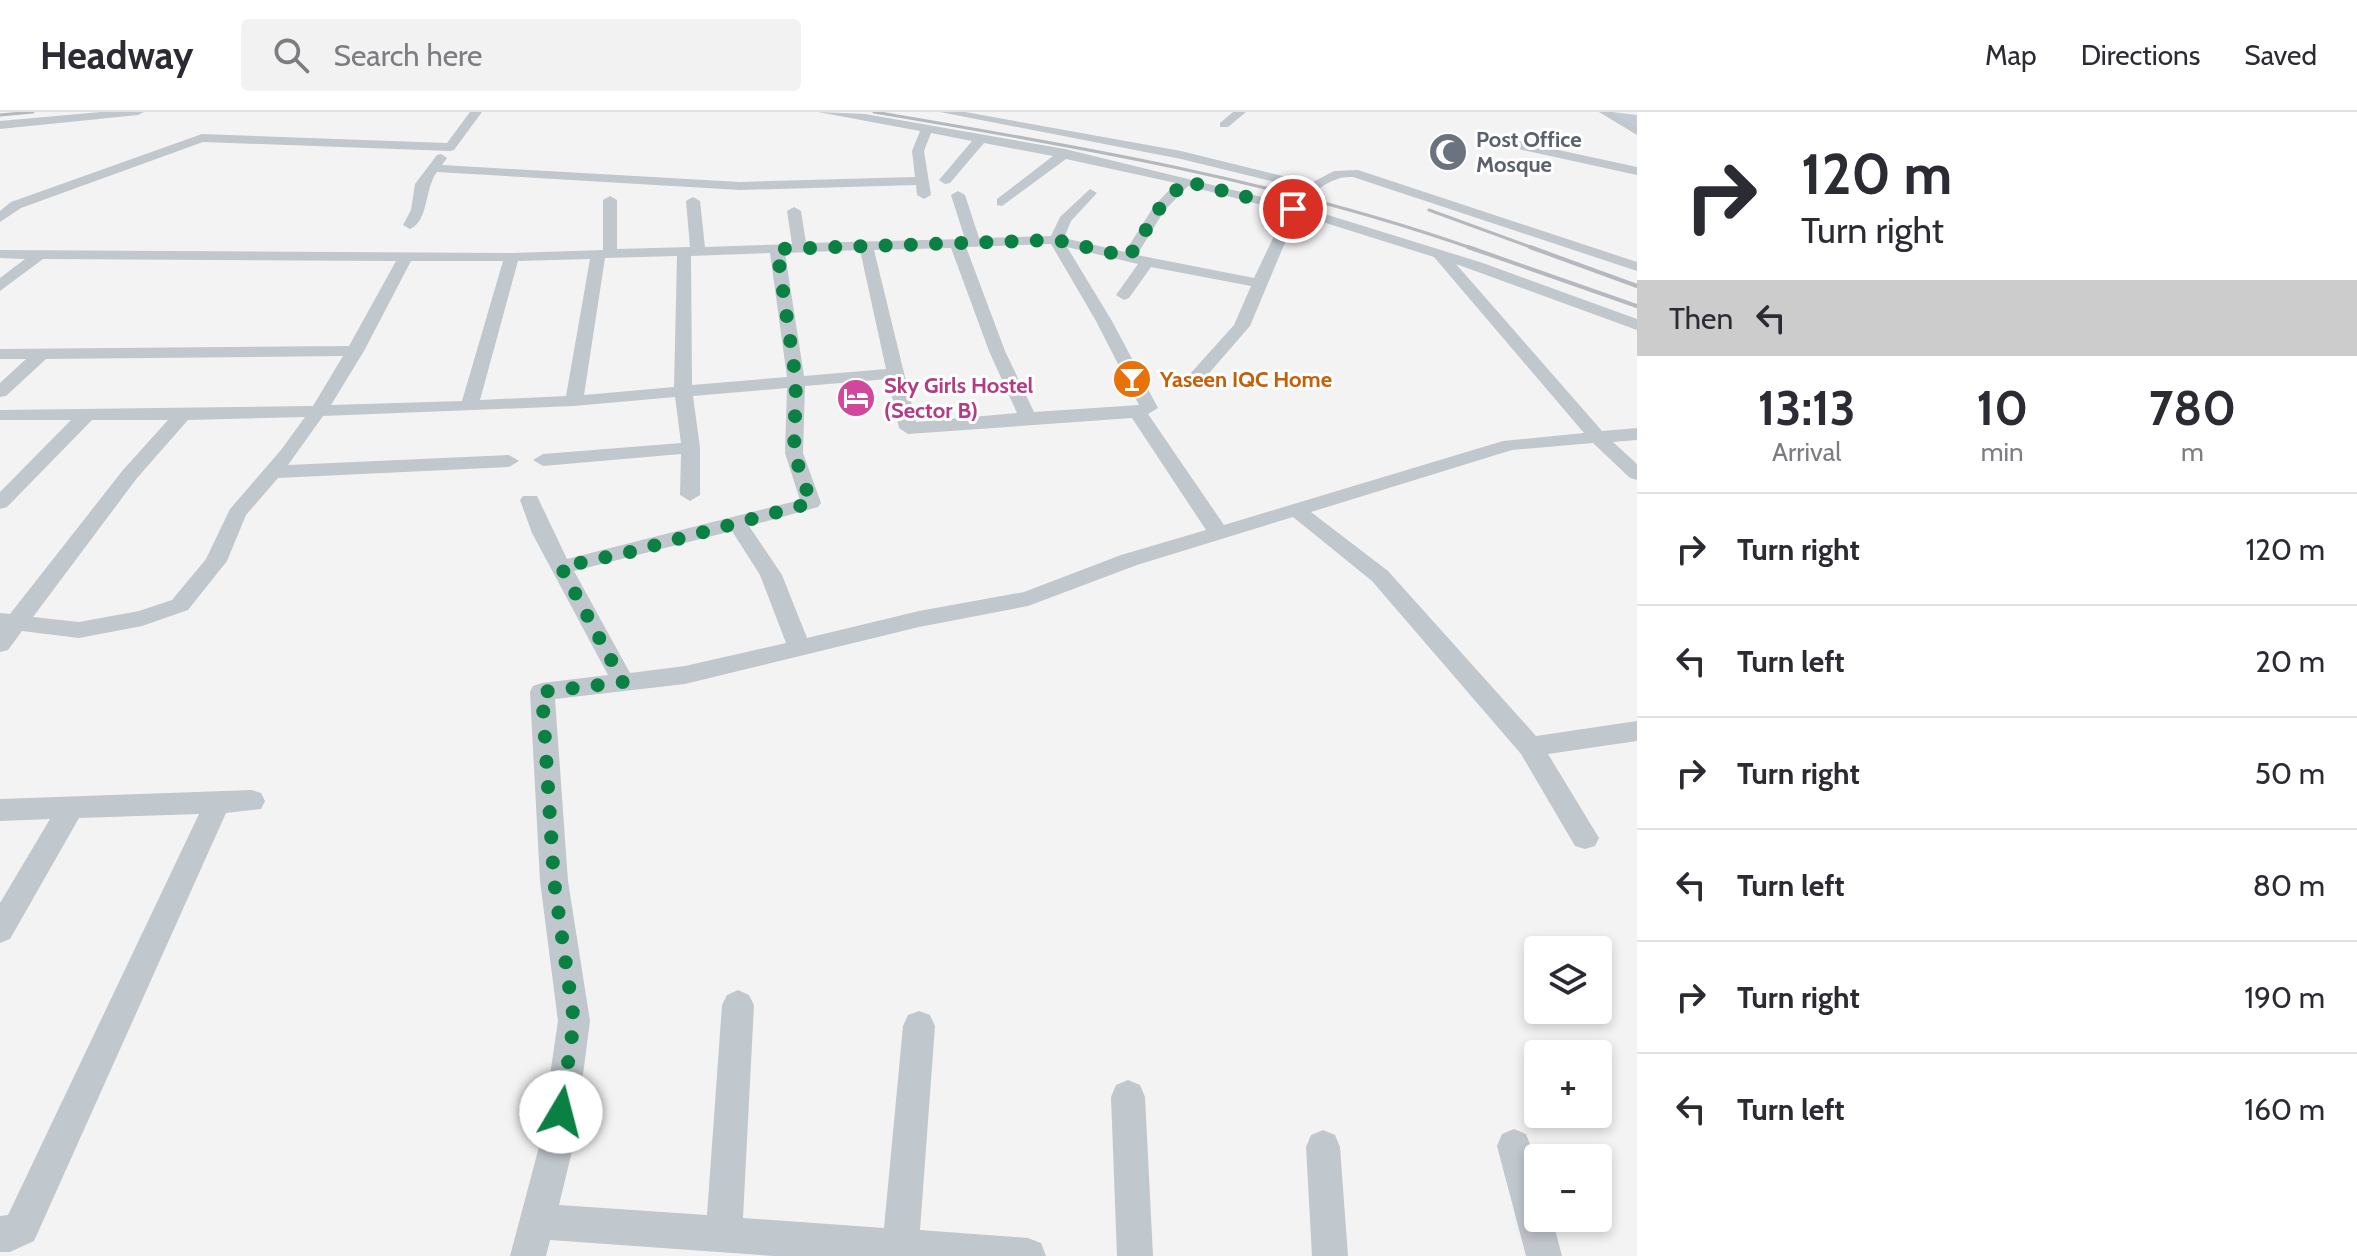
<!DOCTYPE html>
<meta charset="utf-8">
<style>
:root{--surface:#fff;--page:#f2f2f3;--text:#2b2b33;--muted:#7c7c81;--line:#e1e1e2}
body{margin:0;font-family:Cabin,sans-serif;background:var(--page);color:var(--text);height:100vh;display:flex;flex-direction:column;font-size:30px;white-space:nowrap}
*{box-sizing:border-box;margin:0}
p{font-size:26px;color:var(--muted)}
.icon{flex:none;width:44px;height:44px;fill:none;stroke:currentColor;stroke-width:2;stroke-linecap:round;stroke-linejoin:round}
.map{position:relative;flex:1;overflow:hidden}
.sheet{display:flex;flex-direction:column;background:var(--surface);width:720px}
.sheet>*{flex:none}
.guide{background:#fff;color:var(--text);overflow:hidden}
.buttons{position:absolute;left:1524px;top:824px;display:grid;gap:16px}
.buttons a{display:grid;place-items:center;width:88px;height:88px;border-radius:8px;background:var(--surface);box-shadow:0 4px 12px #0003;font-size:40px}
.pin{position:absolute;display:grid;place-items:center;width:68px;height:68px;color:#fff;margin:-34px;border:4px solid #fff;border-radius:50%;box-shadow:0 2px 8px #0007}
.me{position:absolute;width:88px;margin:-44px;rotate:8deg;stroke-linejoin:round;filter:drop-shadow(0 0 6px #0008)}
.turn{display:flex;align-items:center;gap:28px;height:168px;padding:0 32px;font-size:36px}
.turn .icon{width:104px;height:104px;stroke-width:2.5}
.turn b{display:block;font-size:56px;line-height:68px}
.then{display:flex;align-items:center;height:76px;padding:0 32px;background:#0003;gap:16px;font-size:30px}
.eta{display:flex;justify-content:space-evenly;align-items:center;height:136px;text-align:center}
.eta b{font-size:48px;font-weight:800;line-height:56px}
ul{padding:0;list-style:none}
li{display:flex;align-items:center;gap:24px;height:112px;padding:0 32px;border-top:2px solid var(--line)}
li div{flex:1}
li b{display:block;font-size:30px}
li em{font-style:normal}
header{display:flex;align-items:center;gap:48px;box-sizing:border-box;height:112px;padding:0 40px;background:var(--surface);border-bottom:2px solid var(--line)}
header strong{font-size:38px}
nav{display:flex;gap:44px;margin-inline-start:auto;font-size:28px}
.search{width:560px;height:72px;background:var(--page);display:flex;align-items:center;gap:20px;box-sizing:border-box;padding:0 28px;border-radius:8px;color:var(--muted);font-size:30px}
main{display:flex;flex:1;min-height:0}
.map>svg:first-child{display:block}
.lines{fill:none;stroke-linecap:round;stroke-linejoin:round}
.minor{fill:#c0c7cd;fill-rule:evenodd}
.secondary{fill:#c3cbd4;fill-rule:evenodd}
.rail-far1{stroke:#b5b8bc;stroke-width:3}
.rail{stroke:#b5b8bc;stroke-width:4}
.route{stroke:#0b8043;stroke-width:14;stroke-dasharray:0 25.2}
.labels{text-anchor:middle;stroke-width:6;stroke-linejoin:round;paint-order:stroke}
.far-worship-label{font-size:22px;font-weight:bold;fill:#5b616d;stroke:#fff;text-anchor:start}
.far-food-label{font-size:22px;font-weight:bold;fill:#c56008;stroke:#fff;text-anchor:start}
.far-hotel-label{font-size:22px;font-weight:bold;fill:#b23c85;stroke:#fff;text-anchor:start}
</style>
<header>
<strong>Headway</strong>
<div class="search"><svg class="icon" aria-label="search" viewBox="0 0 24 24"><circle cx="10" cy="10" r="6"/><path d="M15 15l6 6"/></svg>Search here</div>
<nav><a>Map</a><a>Directions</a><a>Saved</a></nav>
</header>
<main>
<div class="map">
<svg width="1637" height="1144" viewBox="0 0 1637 1144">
<rect width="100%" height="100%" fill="#f4f3f3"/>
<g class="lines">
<g class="minor">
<path d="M 101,0 L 144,0 L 138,3 L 0,17 L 0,9 Z"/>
<path d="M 470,0 L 482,0 L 454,38 L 450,39 L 203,30 L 21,96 L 0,110 L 0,99 L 11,90 L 202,22 L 447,31 Z"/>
<path d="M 818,0 L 865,2 L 1065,37 L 1291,92 L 1304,77 L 1181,47 L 940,0 L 965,0 L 1181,39 L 1311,71 L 1334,59 L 1358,58 L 1637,150 L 1637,159 L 1353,65 C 1331,64 1315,78 1302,95 L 1483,151 L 1637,207 L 1637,218 L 1456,152 L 1602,319 L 1637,316 L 1637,328 L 1613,330 L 1637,352 L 1637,368 L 1630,366 L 1593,331 L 1512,338 L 1311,400 L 1388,459 L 1536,624 L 1637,609 L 1637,629 L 1548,642 L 1599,726 L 1595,734 L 1585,737 L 1575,734 L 1521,642 L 1372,469 L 1293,405 L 1137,453 L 1028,494 L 919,515 L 685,572 L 555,587 L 568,769 L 590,909 L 574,1031 L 559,1093 L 707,1103 L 722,893 L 727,883 L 738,878 L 749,883 L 754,893 L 743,1106 L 884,1116 L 903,914 L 908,903 L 919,899 L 930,903 L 935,914 L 920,1118 L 1028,1126 L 1041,1131 L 1046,1144 L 774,1144 L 550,1128 L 546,1144 L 510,1144 L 540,1031 L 558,909 L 540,769 L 530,580 L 533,574 L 542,571 L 608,563 L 532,421 L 520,388 L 523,384 L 537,384 L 567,447 L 800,388 L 785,341 L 787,276 L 693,284 L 700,336 L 700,383 L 690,389 L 680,383 L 681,342 L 543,354 L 533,348 L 543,342 L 681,331 L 675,285 L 574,294 L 323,304 L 288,353 L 509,343 L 519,349 L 509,355 L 278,366 L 246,403 L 227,449 L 188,498 L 142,514 L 79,526 L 22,519 L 8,538 L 0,540 L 0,501 L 10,502 L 123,358 L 168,308 L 92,308 L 7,395 L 0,397 L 0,380 L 71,308 L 0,308 L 0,298 L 313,294 L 343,244 L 46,247 L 6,284 L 0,285 L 0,271 L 26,247 L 0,247 L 0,237 L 349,234 L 396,149 L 43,147 L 0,179 L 0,166 L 25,147 L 0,146 L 0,138 L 512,141 L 603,138 L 603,88 L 610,84 L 617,88 L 617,137 L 690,135 L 686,89 L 693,85 L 700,89 L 705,135 L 792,132 L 787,99 L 794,95 L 801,99 L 806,131 L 965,127 L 951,83 L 958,79 L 965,83 L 979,126 L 1051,124 L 1060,105 L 1090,77 L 1097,81 L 1071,109 L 1064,126 L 1125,140 L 1154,94 L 1176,71 L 1066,47 L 1002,94 L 997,93 L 997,87 L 1053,44 L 984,31 L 950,71 L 945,72 L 939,68 L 972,29 L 931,21 L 924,39 L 931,83 L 924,87 L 917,83 L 916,73 L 740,78 L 437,60 C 424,77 429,109 410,117 L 403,113 L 411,98 L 415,72 L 437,43 L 441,42 L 447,46 L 442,53 L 740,70 L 915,65 L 912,39 L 920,19 ZM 1188,74 L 1286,99 L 1254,166 L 1137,143 L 1164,99 ZM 1297,102 L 1434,145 L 1584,321 L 1503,329 L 1224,413 L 1148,302 L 1158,296 L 1112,209 L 1067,135 L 1138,152 L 1116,183 L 1124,188 L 1129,186 L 1151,155 L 1251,174 L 1234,213 L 1189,263 L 1198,268 L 1204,267 L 1250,214 ZM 1051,132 L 1096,209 L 1139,293 L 1034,300 L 1005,239 L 966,135 ZM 951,136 L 989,239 L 1017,301 L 916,310 L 874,138 ZM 860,138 L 886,257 L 804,264 L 785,141 ZM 770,141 L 787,265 L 692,273 L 691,144 ZM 677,144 L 674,275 L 584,283 L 605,146 ZM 590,147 L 566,284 L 480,288 L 518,149 ZM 411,149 L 503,149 L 462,289 L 331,293 L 364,239 ZM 888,267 L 899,316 L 908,322 L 1132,306 L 1206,418 L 1121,443 L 1024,480 L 919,499 L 807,526 L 782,463 L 749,414 L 818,395 L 821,391 L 803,341 L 805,274 ZM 305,305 L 281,338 L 230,397 L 206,447 L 172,488 L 139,499 L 79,510 L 33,505 L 137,366 L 188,308 ZM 732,419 L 760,463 L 786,531 L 685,554 L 630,561 L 574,459 Z"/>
<path d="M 1233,0 L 1246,0 L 1228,15 L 1220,15 L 1220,11 Z"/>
<path d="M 1599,0 L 1613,0 L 1637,14 L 1637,23 Z"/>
<path d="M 1508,27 L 1637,55 L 1637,63 L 1504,34 L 1502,31 Z"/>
<path d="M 252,678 L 261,681 L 265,689 L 261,697 L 226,701 L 34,1129 L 10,1140 L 0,1140 L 0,1104 L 8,1103 L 199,702 L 79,706 L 10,827 L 0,831 L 0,791 L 50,707 L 0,709 L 0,687 Z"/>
<path d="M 1128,968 L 1140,973 L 1145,985 L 1153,1144 L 1117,1144 L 1111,985 L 1116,973 Z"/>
<path d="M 1514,1017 L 1526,1022 C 1538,1050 1538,1076 1538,1106 L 1552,1106 L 1562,1144 L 1526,1144 L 1497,1034 L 1502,1022 Z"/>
<path d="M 1323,1018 L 1335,1023 L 1340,1035 L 1348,1144 L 1312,1144 L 1306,1035 L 1311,1023 Z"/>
</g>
<path class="secondary" d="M 1612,0 L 1637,3 L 1637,14 L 1615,3 Z"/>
<g class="rail-far1">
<path d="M 874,0 C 1076,34 1280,69 1474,137"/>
<path d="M 0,3 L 33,0"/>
<path d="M 1429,98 L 1536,137"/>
</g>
<g class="rail">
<path d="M 1468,135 L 1637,194"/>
<path d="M 1530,135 L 1637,174"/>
</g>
</g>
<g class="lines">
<path class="route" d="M 561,1000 L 574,909 L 554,769 L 542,580 L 623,570 L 561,455 L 630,440 L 811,391 L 794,341 L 796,269 L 777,137 L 1056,128 L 1129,145 L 1159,97 L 1185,69 L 1293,97"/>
</g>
<defs>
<symbol id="mosque-disc" viewBox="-11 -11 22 22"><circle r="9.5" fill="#6b7280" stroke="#fff"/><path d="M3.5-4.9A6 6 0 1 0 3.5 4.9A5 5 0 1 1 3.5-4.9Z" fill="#fff"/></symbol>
<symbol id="bar-disc" viewBox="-11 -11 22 22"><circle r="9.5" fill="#e8710a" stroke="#fff"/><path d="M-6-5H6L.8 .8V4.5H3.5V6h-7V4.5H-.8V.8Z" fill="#fff"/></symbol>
<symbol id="hotel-disc" viewBox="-11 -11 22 22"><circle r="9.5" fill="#d1479c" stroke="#fff"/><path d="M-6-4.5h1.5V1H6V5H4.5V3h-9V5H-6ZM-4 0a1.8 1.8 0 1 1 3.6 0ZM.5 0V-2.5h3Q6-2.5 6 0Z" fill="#fff"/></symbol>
</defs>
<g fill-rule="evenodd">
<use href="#mosque-disc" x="1426" y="18" width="44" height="44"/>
<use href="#bar-disc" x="1110" y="245" width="44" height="44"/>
<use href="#hotel-disc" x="834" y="264" width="44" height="44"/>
</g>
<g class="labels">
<g class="far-worship-label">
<text x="1476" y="35">Post Office<tspan x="1476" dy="25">Mosque</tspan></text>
</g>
<g class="far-food-label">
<text x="1160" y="275">Yaseen IQC Home</text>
</g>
<g class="far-hotel-label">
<text x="884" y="281">Sky Girls Hostel<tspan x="884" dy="25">(Sector B)</tspan></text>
</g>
</g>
</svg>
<div class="buttons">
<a><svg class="icon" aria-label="layers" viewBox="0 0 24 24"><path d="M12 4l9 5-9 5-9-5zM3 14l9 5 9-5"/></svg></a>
<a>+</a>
<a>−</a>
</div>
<div class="pin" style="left:1293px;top:97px;background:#d93025"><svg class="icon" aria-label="arrive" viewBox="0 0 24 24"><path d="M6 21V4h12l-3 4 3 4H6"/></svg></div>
<svg class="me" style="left:561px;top:1000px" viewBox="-20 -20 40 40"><circle r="19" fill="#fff"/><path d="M0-13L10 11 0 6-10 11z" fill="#0b8043"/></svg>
</div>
<section class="sheet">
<div class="guide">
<div class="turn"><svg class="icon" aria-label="right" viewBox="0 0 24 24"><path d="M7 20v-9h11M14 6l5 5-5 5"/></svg><div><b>120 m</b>Turn right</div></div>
<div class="then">Then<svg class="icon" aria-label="left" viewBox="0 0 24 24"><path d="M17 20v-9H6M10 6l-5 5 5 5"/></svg></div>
</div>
<div class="eta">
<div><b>13:13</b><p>Arrival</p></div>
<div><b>10</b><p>min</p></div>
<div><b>780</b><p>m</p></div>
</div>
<ul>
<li><svg class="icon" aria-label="right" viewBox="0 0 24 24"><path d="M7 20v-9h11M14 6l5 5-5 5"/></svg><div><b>Turn right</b></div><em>120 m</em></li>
<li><svg class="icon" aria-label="left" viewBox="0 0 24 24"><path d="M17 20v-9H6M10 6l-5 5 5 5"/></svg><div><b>Turn left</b></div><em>20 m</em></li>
<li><svg class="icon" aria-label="right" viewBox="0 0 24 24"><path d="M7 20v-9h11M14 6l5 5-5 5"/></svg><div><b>Turn right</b></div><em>50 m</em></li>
<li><svg class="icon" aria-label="left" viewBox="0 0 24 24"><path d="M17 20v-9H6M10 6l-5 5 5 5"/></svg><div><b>Turn left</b></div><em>80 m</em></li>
<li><svg class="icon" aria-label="right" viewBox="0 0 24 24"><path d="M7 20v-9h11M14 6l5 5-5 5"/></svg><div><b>Turn right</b></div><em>190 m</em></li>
<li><svg class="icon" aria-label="left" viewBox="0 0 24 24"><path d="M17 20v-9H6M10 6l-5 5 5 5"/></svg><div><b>Turn left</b></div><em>160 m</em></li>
</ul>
</section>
</main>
